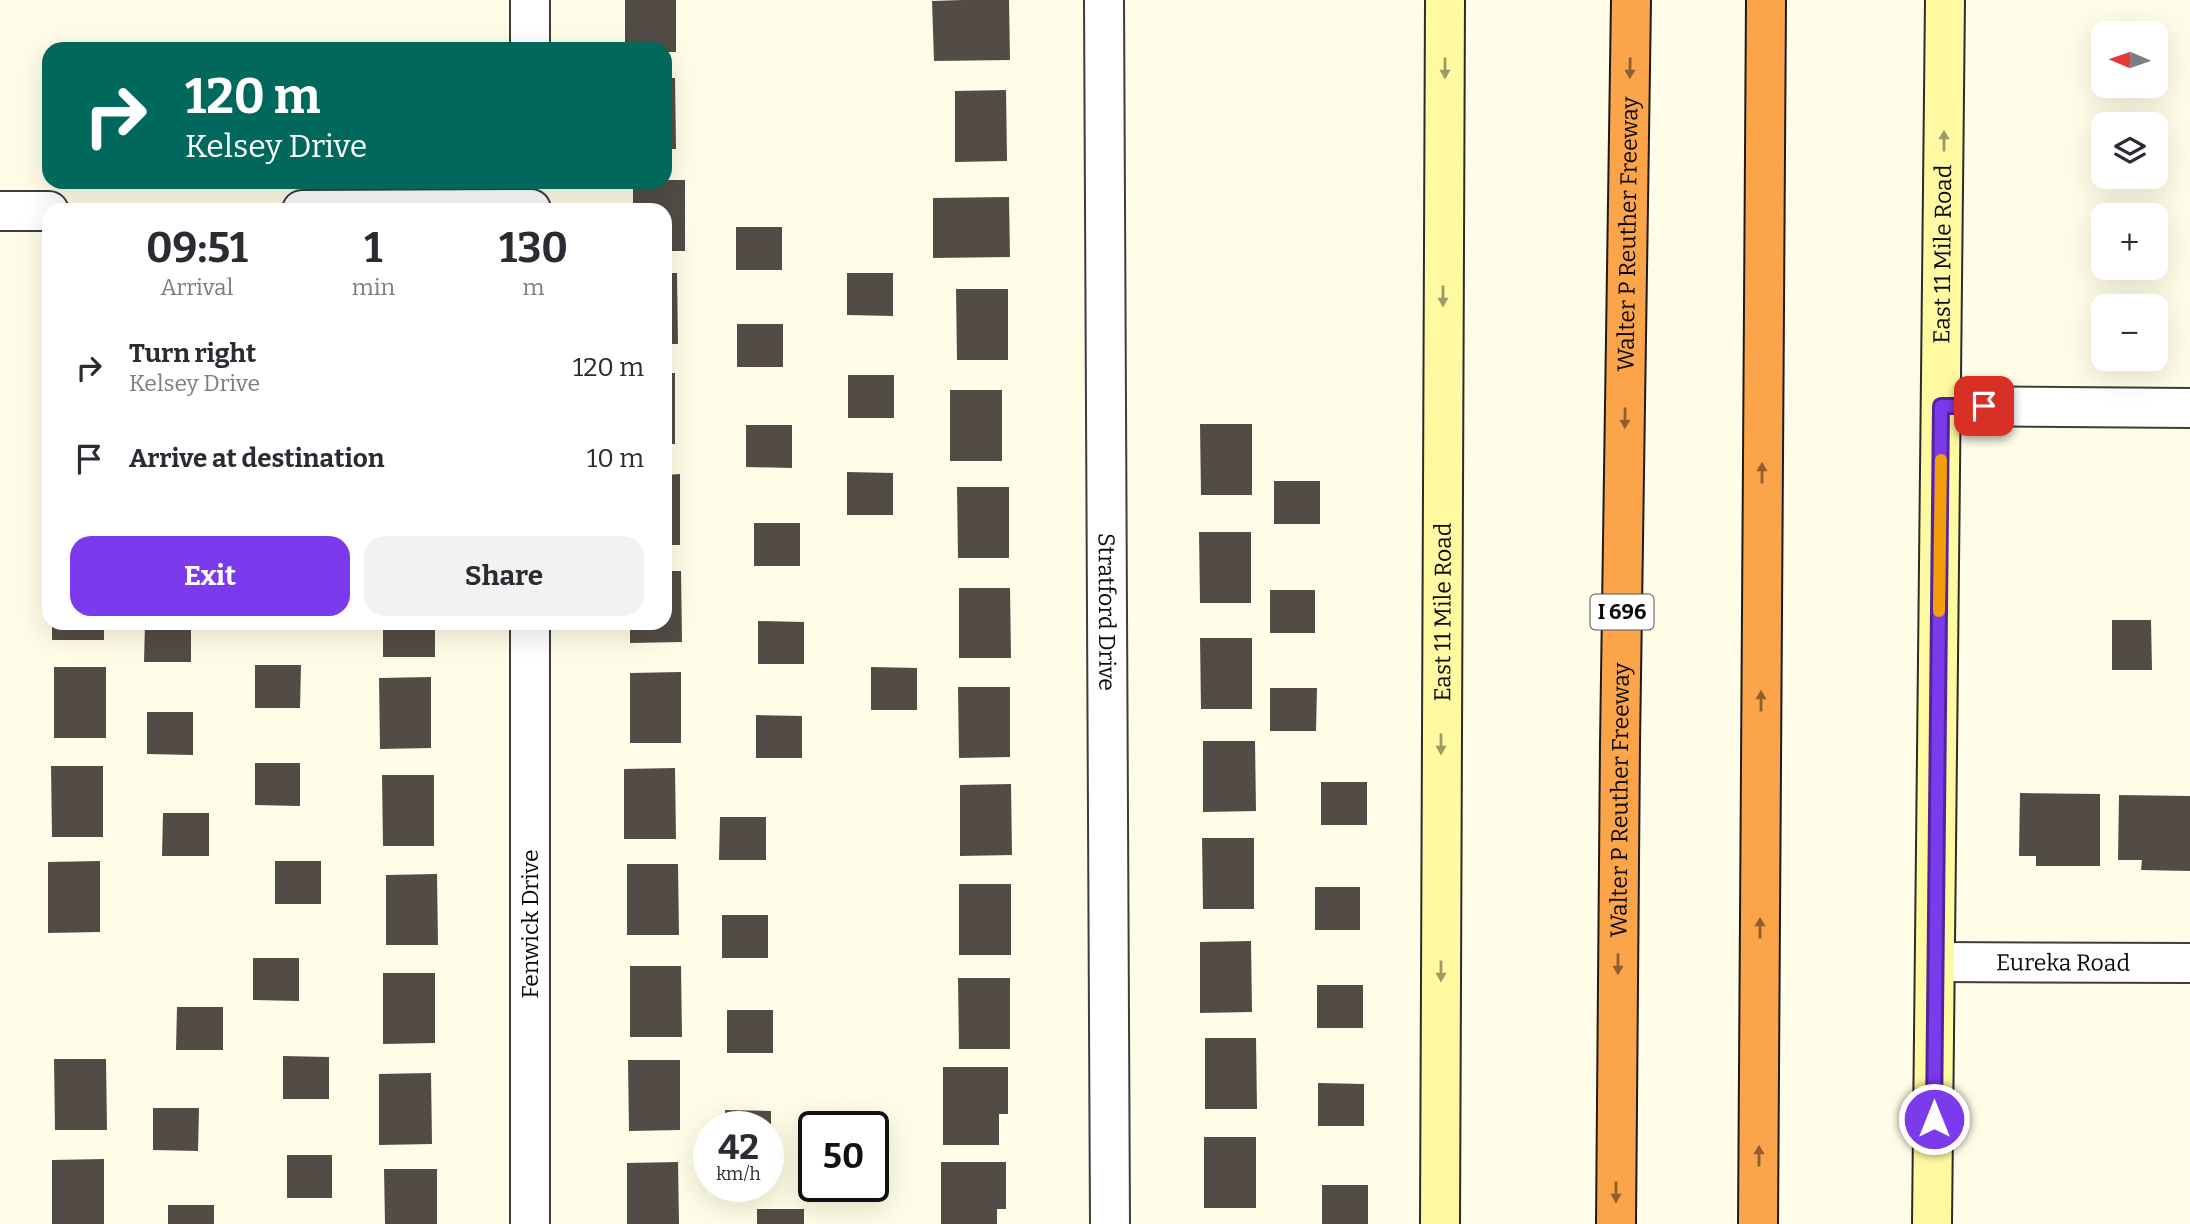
<!DOCTYPE html>
<meta charset="utf-8">
<style>
:root{--surface:#fff;--page:#f2f2f3;--text:#2b2b33;--muted:#7c7c81;--accent:#7c3aed}
body{margin:0;font-family:Bitter,serif;background:var(--page);color:var(--text);height:100vh;display:flex;flex-direction:column;font-size:26px;white-space:nowrap}
*{box-sizing:border-box;margin:0}
p{font-size:23px;color:var(--muted)}
.icon{flex:none;width:38px;height:38px;fill:none;stroke:currentColor;stroke-width:2;stroke-linecap:round;stroke-linejoin:round}
.map{position:relative;flex:1;overflow:hidden}
.side{position:absolute;left:42px;top:203px;width:630px;height:427px;display:flex;flex-direction:column;background:var(--surface);border-radius:21px;box-shadow:0 7px 28px #0002}
.side>*{flex:none}
.banner{position:absolute;left:42px;top:42px;width:630px;height:147px;border-radius:21px;box-shadow:0 7px 28px #0002;background:#00695c;color:#fff;overflow:hidden}
.needle{width:46px;rotate:272deg}
.buttons{position:absolute;left:2091px;top:21px;display:grid;gap:14px}
.buttons a{display:grid;place-items:center;width:77px;height:77px;border-radius:14px;background:var(--surface);box-shadow:0 7px 28px #0002;font-size:35px}
.speed{position:absolute;left:693px;top:1111px;display:flex;gap:14px;font-size:35px;font-weight:700;text-align:center}
.speed>*{display:grid;place-content:center;width:91px;height:91px;border-radius:50%;background:var(--surface);box-shadow:0 7px 28px #0002;line-height:1}
.speed small{font-size:18px;font-weight:400}
.speed .limit{border:4px solid #111;border-radius:10px;background:#fff;color:#111}
.pin{position:absolute;display:grid;place-items:center;width:60px;height:60px;color:#fff;margin:-30px;border-radius:14px;box-shadow:0 4px 10px #0006}
.me{position:absolute;width:77px;margin:-38px;rotate:0deg;stroke-linejoin:round;filter:drop-shadow(0 0 5px #0008)}
.turn{display:flex;align-items:center;gap:24px;height:147px;padding:0 28px;font-size:32px}
.turn .icon{width:91px;height:91px;stroke-width:2.5}
.turn b{display:block;font-size:49px;line-height:60px}
.eta{display:flex;justify-content:space-evenly;align-items:center;height:119px;text-align:center}
.eta b{font-size:42px;font-weight:700;line-height:49px}
.primary-button{display:flex;gap:14px;margin-top:auto;padding:14px 28px}
.primary-button a{flex:1;height:80px;border-radius:21px;background:var(--accent);color:#fff;font-size:28px;font-weight:700;line-height:80px;text-align:center}
.primary-button a+a{background:var(--page);color:var(--text)}
ul{padding:0;list-style:none}
li{display:flex;align-items:center;gap:21px;height:91px;padding:0 28px}
li div{flex:1}
li b{display:block;font-size:26px}
li em{font-style:normal}
.map>svg:first-child{display:block}
.building{fill:#534c46}
.lines{fill:none;stroke-linecap:round;stroke-linejoin:round}
.street-casing{stroke:#3d3d3d;stroke-width:42}
.secondary-casing{stroke:#2c2c2c;stroke-width:42}
.highway-casing{stroke:#1b1b1b;stroke-width:42}
.street{stroke:#fff;stroke-width:38}
.secondary{stroke:#fffaa2;stroke-width:38}
.highway{stroke:#fba449;stroke-width:38}
.oneway{fill:#9d9a65}
.oneway2{fill:#8f5f2d}
.route-casing{stroke:#51269a;stroke-width:18}
.route{stroke:#7c3aed;stroke-width:12}
.slow{stroke:#f59e0b;stroke-width:12}
.labels{text-anchor:middle;stroke-width:7;stroke-linejoin:round;paint-order:stroke}
.shield{fill:#fff;stroke:#545454;stroke-width:2}
.shield-label{font-size:21px;font-weight:bold;fill:#0a0a0a}
.street-label{font-size:23px;fill:#0a0a0a;stroke:#fff}
</style>
<div class="map">
<svg width="2190" height="1224" viewBox="0 0 2190 1224">
<rect width="100%" height="100%" fill="#fffce7"/>
<g class="building">
<path d="M 625,0 L 676,0 L 676,52 L 665,52 L 665,49 L 625,49 Z"/>
<path d="M 962,0 L 1009,0 L 1010,60 L 934,61 L 932,1 Z"/>
<path d="M 665,78 L 675,78 L 676,149 L 665,149 Z"/>
<path d="M 1006,90 L 1007,161 L 955,162 L 955,91 Z"/>
<path d="M 665,180 L 685,180 L 685,251 L 665,251 L 665,210 L 633,210 L 633,182 L 665,182 Z"/>
<path d="M 1009,197 L 1010,257 L 933,258 L 933,198 Z"/>
<rect x="736" y="227" width="46" height="43"/>
<path d="M 665,273 L 677,273 L 678,344 L 665,344 Z"/>
<path d="M 847,273 L 893,273 L 893,316 L 847,315 Z"/>
<path d="M 956,289 L 1008,289 L 1008,360 L 957,360 Z"/>
<rect x="737" y="324" width="46" height="43"/>
<rect x="665" y="373" width="10" height="71"/>
<rect x="848" y="375" width="46" height="43"/>
<rect x="950" y="390" width="52" height="71"/>
<path d="M 1200,424 L 1252,424 L 1252,495 L 1201,495 Z"/>
<path d="M 746,425 L 792,425 L 792,468 L 746,467 Z"/>
<path d="M 46,471 L 49,471 L 49,499 L 47,499 Z"/>
<path d="M 847,472 L 893,473 L 893,515 L 847,515 Z"/>
<path d="M 680,474 L 680,545 L 665,545 L 665,475 Z"/>
<rect x="1274" y="481" width="46" height="43"/>
<path d="M 957,487 L 1009,487 L 1009,558 L 958,558 Z"/>
<rect x="754" y="523" width="46" height="43"/>
<path d="M 1199,532 L 1251,532 L 1251,603 L 1200,603 Z"/>
<path d="M 665,571 L 681,571 L 682,642 L 630,643 L 630,623 L 665,623 Z"/>
<path d="M 959,588 L 1010,588 L 1011,658 L 959,658 Z"/>
<rect x="1270" y="590" width="45" height="43"/>
<path d="M 2112,620 L 2151,620 L 2152,670 L 2112,670 Z"/>
<path d="M 758,621 L 804,622 L 804,664 L 758,664 Z"/>
<rect x="52" y="623" width="52" height="17"/>
<path d="M 145,623 L 191,623 L 191,662 L 144,662 Z"/>
<rect x="383" y="623" width="52" height="34"/>
<path d="M 1200,638 L 1252,638 L 1252,709 L 1201,709 Z"/>
<path d="M 255,665 L 301,665 L 300,708 L 255,708 Z"/>
<rect x="54" y="667" width="52" height="71"/>
<path d="M 871,667 L 917,668 L 917,710 L 871,710 Z"/>
<path d="M 681,672 L 681,743 L 630,743 L 630,673 Z"/>
<path d="M 431,677 L 431,748 L 380,749 L 379,678 Z"/>
<path d="M 958,687 L 1010,687 L 1010,757 L 959,758 Z"/>
<path d="M 1270,688 L 1317,688 L 1316,731 L 1270,731 Z"/>
<path d="M 147,712 L 193,712 L 193,755 L 147,754 Z"/>
<path d="M 756,715 L 802,716 L 802,758 L 756,758 Z"/>
<path d="M 1203,741 L 1255,741 L 1256,811 L 1203,812 Z"/>
<path d="M 255,763 L 300,763 L 300,806 L 255,805 Z"/>
<path d="M 51,766 L 103,766 L 103,837 L 52,837 Z"/>
<path d="M 675,768 L 676,839 L 624,839 L 624,769 Z"/>
<path d="M 382,775 L 434,775 L 434,846 L 383,846 Z"/>
<rect x="1321" y="782" width="46" height="43"/>
<path d="M 1011,784 L 1012,855 L 960,856 L 960,785 Z"/>
<path d="M 2020,793 L 2100,794 L 2100,866 L 2036,866 L 2036,856 L 2019,856 Z"/>
<path d="M 2119,795 L 2190,796 L 2190,871 L 2141,870 L 2142,860 L 2118,860 Z"/>
<path d="M 163,813 L 209,813 L 209,856 L 162,856 Z"/>
<path d="M 720,817 L 766,817 L 766,860 L 719,860 Z"/>
<path d="M 1202,838 L 1254,838 L 1254,909 L 1203,909 Z"/>
<path d="M 100,861 L 100,932 L 48,933 L 48,862 Z"/>
<rect x="275" y="861" width="46" height="43"/>
<path d="M 627,864 L 678,864 L 679,935 L 627,935 Z"/>
<path d="M 437,874 L 438,945 L 386,945 L 386,875 Z"/>
<rect x="959" y="884" width="52" height="71"/>
<rect x="1315" y="887" width="45" height="43"/>
<rect x="722" y="915" width="46" height="43"/>
<path d="M 1251,941 L 1252,1012 L 1200,1013 L 1200,942 Z"/>
<path d="M 253,958 L 299,958 L 299,1001 L 253,1000 Z"/>
<path d="M 630,966 L 681,966 L 682,1037 L 630,1037 Z"/>
<path d="M 383,973 L 435,973 L 435,1043 L 383,1044 Z"/>
<path d="M 958,978 L 1010,978 L 1010,1049 L 959,1049 Z"/>
<rect x="1317" y="985" width="46" height="43"/>
<path d="M 177,1007 L 223,1007 L 223,1050 L 176,1050 Z"/>
<rect x="727" y="1010" width="46" height="43"/>
<path d="M 1205,1038 L 1256,1038 L 1257,1109 L 1205,1109 Z"/>
<path d="M 283,1056 L 329,1057 L 329,1099 L 283,1099 Z"/>
<path d="M 54,1059 L 106,1059 L 107,1130 L 55,1130 Z"/>
<path d="M 628,1060 L 680,1060 L 680,1130 L 629,1131 Z"/>
<path d="M 943,1067 L 1008,1067 L 1008,1114 L 999,1114 L 999,1145 L 943,1145 Z"/>
<path d="M 431,1073 L 432,1144 L 379,1145 L 379,1074 Z"/>
<path d="M 1318,1083 L 1364,1084 L 1364,1126 L 1318,1126 Z"/>
<path d="M 153,1108 L 199,1108 L 198,1151 L 153,1150 Z"/>
<path d="M 725,1110 L 771,1111 L 771,1153 L 768,1153 L 768,1127 L 725,1127 Z"/>
<rect x="1204" y="1137" width="52" height="71"/>
<rect x="287" y="1155" width="45" height="43"/>
<path d="M 104,1159 L 104,1224 L 52,1224 L 52,1160 Z"/>
<path d="M 678,1162 L 679,1224 L 627,1224 L 627,1163 Z"/>
<path d="M 941,1162 L 1006,1162 L 1006,1209 L 997,1209 L 997,1224 L 941,1224 Z"/>
<path d="M 384,1169 L 437,1169 L 437,1224 L 385,1224 Z"/>
<rect x="1322" y="1185" width="46" height="39"/>
<rect x="168" y="1205" width="46" height="19"/>
<rect x="757" y="1209" width="47" height="15"/>
</g>
<g class="lines">
<defs>
<g id="street">
<path d="M 530,0 L 530,49"/>
<path id="s1" d="M 1104,0 L 1110,1224"/>
<path d="M 302,210 L 531,209"/>
<path d="M 0,211 L 49,211"/>
<path d="M 1942,406 L 2190,408"/>
<path id="s2" d="M 1935,962 L 2190,963"/>
<path d="M 530,1224 L 530,623"/>
</g>
<g id="secondary">
<path id="s3" d="M 1440,1224 L 1445,0"/>
<path id="s4" d="M 1932,1224 L 1945,0"/>
</g>
<g id="highway">
<path id="s5" d="M 1616,1224 L 1620,744 L 1631,0"/>
<path d="M 1758,1224 L 1766,0"/>
</g>
</defs>
<use href="#street" class="street-casing"/>
<use href="#secondary" class="secondary-casing"/>
<use href="#highway" class="highway-casing"/>
<use href="#street" class="street"/>
<use href="#secondary" class="secondary"/>
<use href="#highway" class="highway"/>
</g>
<defs><path id="oneway-solid" d="M-6-.8H1V-3.2L6.5 0L1 3.2V.8H-6Z" transform="scale(1.75)"/></defs>
<g class="oneway">
<use href="#oneway-solid" transform="translate(1445 68) rotate(90)"/>
<use href="#oneway-solid" transform="translate(1944 141) rotate(-90)"/>
<use href="#oneway-solid" transform="translate(1443 296) rotate(90)"/>
<use href="#oneway-solid" transform="translate(1441 744) rotate(90)"/>
<use href="#oneway-solid" transform="translate(1441 971) rotate(90)"/>
</g>
<g class="oneway2">
<use href="#oneway-solid" transform="translate(1630 68) rotate(91)"/>
<use href="#oneway-solid" transform="translate(1625 418) rotate(91)"/>
<use href="#oneway-solid" transform="translate(1762 473) rotate(-90)"/>
<use href="#oneway-solid" transform="translate(1761 701) rotate(-90)"/>
<use href="#oneway-solid" transform="translate(1760 928) rotate(-90)"/>
<use href="#oneway-solid" transform="translate(1618 964) rotate(90)"/>
<use href="#oneway-solid" transform="translate(1759 1156) rotate(-90)"/>
<use href="#oneway-solid" transform="translate(1616 1192) rotate(90)"/>
</g>
<g class="lines">
<defs>
<path id="route" d="M 1934,1119 L 1941,406 L 1984,406"/>
</defs>
<use href="#route" class="route-casing"/>
<use href="#route" class="route"/>
<path class="slow" d="M 1939,611 L 1941,460"/>
</g>
<g class="labels">
<rect class="shield" x="1590.5" y="594.5" width="63" height="35" rx="5"/>
<g class="shield-label">
<text x="1622" y="619">I 696</text>
</g>
<g class="street-label">
<text dy="8" stroke="none"><textPath href="#s5" startOffset="990">Walter P Reuther Freeway</textPath></text>
<text dy="8" stroke="none"><textPath href="#s4" startOffset="970">East 11 Mile Road</textPath></text>
<text dy="8" stroke="none"><textPath href="#s1" startOffset="612">Stratford Drive</textPath></text>
<text dy="8" stroke="none"><textPath href="#s3" startOffset="612">East 11 Mile Road</textPath></text>
<text dy="8" stroke="none"><textPath href="#s5" startOffset="424">Walter P Reuther Freeway</textPath></text>
<text transform="translate(530 924) rotate(-90)" y="8">Fenwick Drive</text>
<text dy="8" stroke="none"><textPath href="#s2" startOffset="128">Eureka Road</textPath></text>
</g>
</g>
</svg>
<div class="buttons">
<a><svg class="needle" viewBox="-14 -14 28 28"><path d="M0-13l5 13h-10z" fill="#e53935"/><path d="M0 13l5-13h-10z" fill="#7c7c81"/></svg></a>
<a><svg class="icon" aria-label="layers" viewBox="0 0 24 24"><path d="M12 4l9 5-9 5-9-5zM3 14l9 5 9-5"/></svg></a>
<a>+</a>
<a>−</a>
</div>
<div class="speed"><div>42<small>km/h</small></div><div class="limit">50</div></div>
<div class="pin" style="left:1984px;top:406px;background:#d93025"><svg class="icon" aria-label="arrive" viewBox="0 0 24 24"><path d="M6 21V4h12l-3 4 3 4H6"/></svg></div>
<svg class="me" style="left:1934px;top:1119px" viewBox="-20 -20 40 40"><circle r="17" fill="#7c3aed" stroke="#fff" stroke-width="3"/><path d="M0-11L8 9 0 5-8 9z" fill="#fff"/></svg>
<div class="banner">
<div class="turn"><svg class="icon" aria-label="right" viewBox="0 0 24 24"><path d="M7 20v-9h11M14 6l5 5-5 5"/></svg><div><b>120 m</b>Kelsey Drive</div></div>
</div>
<section class="side">
<div class="eta">
<div><b>09:51</b><p>Arrival</p></div>
<div><b>1</b><p>min</p></div>
<div><b>130</b><p>m</p></div>
</div>
<ul>
<li><svg class="icon" aria-label="right" viewBox="0 0 24 24"><path d="M7 20v-9h11M14 6l5 5-5 5"/></svg><div><b>Turn right</b><p>Kelsey Drive</p></div><em>120 m</em></li>
<li><svg class="icon" aria-label="arrive" viewBox="0 0 24 24"><path d="M6 21V4h12l-3 4 3 4H6"/></svg><div><b>Arrive at destination</b></div><em>10 m</em></li>
</ul>
<div class="primary-button"><a>Exit</a><a>Share</a></div>
</section>
</div>
